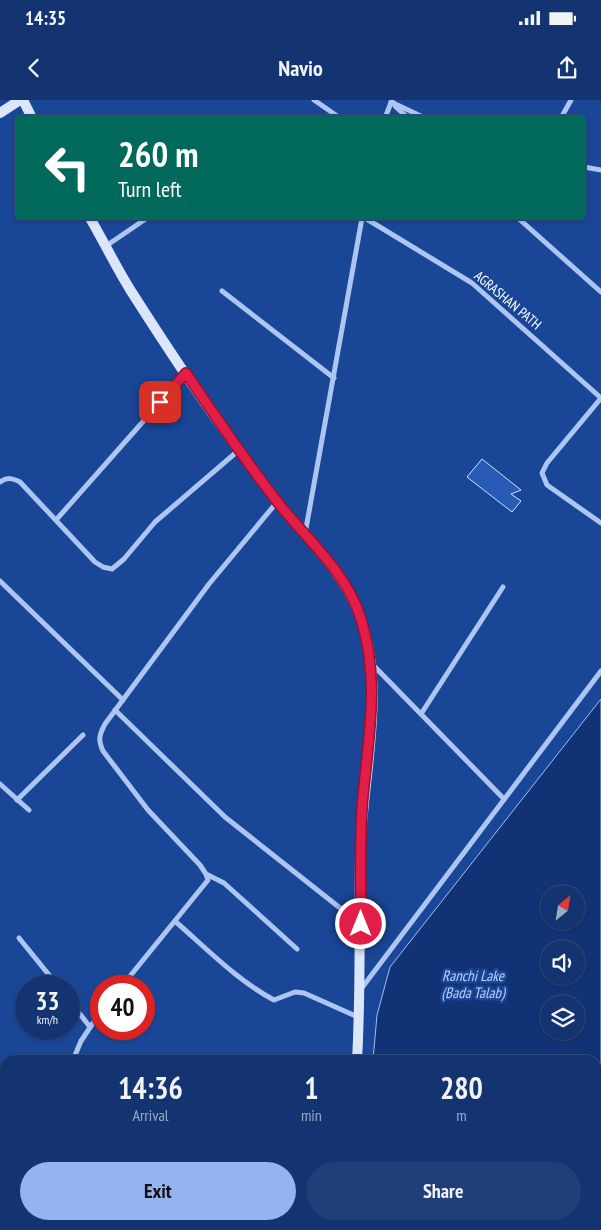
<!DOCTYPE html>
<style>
:root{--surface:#133471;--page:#203f79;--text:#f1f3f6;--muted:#9daac3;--line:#324f84;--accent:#95b2f1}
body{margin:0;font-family:"PT Sans Narrow",sans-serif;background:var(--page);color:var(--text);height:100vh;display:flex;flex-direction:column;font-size:19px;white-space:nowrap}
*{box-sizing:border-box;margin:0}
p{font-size:16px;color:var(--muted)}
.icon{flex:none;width:28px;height:28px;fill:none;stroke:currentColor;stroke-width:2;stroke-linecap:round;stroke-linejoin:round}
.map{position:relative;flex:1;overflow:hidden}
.side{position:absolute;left:0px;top:955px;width:601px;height:175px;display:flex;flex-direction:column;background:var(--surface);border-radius:15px 15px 0 0;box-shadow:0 1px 4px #0004,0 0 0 1px var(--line)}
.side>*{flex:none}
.top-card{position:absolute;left:15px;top:15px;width:571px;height:105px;border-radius:5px;box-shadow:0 1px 4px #0004,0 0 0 1px var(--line);background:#00695c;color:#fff;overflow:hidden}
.needle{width:32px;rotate:30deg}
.buttons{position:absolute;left:540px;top:785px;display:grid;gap:10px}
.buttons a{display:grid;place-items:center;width:45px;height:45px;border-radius:50%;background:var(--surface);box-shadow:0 1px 4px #0004,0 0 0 1px var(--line);font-size:25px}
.speed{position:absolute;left:15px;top:875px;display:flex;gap:10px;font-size:25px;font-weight:700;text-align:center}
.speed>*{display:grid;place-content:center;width:65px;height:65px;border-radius:50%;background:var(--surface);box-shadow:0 1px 4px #0004,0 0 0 1px var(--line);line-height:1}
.speed small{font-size:12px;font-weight:400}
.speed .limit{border:8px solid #d22;background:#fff;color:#111}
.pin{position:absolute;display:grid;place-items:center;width:42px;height:42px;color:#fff;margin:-21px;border-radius:10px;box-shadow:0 2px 8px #0006}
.me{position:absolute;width:55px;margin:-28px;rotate:0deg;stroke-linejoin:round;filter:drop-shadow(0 0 4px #0008)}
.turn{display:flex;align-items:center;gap:18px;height:105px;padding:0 20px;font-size:22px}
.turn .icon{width:65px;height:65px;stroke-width:2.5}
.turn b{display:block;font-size:35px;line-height:42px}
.eta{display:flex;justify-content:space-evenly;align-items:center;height:85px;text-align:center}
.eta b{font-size:30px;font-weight:600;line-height:35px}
.button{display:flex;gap:10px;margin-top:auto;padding:10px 20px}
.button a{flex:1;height:58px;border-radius:30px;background:var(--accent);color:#111;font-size:20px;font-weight:600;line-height:58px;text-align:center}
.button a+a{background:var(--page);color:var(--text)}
.status{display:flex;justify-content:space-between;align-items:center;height:35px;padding:0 25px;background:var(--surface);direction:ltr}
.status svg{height:14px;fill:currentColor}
header{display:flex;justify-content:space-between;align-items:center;height:65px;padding:0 20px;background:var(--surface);font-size:22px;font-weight:600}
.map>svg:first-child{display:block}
.water{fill:#113375;stroke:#a0bff3;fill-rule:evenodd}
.building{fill:#285bb5;stroke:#d4e3fb}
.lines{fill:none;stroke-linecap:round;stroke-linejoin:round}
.street{stroke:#adc6f1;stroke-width:5}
.secondary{stroke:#dbe6fb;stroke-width:10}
.route-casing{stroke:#92132f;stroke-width:12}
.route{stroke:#e11d48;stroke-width:9}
.labels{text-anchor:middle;stroke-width:5;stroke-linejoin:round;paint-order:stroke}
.street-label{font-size:14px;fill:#fff;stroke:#194697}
.water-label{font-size:15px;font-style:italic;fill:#bad1f7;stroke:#194697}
</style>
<div class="status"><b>14:35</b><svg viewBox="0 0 49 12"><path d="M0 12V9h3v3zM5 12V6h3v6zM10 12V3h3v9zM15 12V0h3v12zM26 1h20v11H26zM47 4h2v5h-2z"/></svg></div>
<header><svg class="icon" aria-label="back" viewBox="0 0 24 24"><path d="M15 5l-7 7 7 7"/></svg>Navio<svg class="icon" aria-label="share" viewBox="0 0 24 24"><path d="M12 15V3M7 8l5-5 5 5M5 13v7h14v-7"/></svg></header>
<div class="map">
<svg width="601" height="1130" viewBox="0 0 601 1130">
<rect width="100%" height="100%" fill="#194697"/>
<path class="water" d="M 601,599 L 601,1130 L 360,1130 L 361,1125 L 596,1125 L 596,960 L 373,960 L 377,915 L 390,867 ZM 549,794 L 576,794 L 576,821 L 549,821 ZM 549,849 L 576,849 L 576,876 L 549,876 ZM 549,904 L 576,904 L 576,931 L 549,931 Z"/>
<path class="building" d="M 482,359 L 521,390 L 511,394 L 521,401 L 512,412 L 467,377 Z"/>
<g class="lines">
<g class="street">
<path d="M 314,0 L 340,18"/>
<path d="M 391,2 L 425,18"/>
<path d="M 395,6 L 408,18"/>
<path d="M 385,18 L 392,0"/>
<path d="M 561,18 L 571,0"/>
<path d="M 584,67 L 601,70"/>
<path d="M 365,118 L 472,183 L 601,298"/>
<path d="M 518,118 L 601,192"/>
<path d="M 106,146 L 147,118"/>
<path d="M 222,191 L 334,278"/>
<path d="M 601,298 L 547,363 L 542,373 L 547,385 L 601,423"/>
<path d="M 0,382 C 7,377 12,378 20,382 L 95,462 L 103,467 L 112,469 L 124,459 L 155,422 L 239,350"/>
<path d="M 56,420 L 186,273"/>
<path d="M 305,434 L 362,118"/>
<path d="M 0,481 L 123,600"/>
<path d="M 373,565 L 504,699"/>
<path d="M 115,610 L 225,717 L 359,823"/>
<path d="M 421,614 L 503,487"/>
<path d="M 0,684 L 29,710"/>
<path d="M 17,700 L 83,635"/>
<path d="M 206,774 L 224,783 L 297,849"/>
<path d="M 176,822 C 207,849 238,881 274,900 L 295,892 L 304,893 L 358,917"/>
<path d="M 19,838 L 58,886"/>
<path d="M 122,886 L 208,780 L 206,774 L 200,765 L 148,710 L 103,651 C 98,640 99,635 105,624 L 209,484 L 277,402"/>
<path d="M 361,889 L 601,571"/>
<path d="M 69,900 L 90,927"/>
<path d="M 73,960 L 81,941 L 101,911"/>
<path d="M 0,977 L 5,981"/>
<path d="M 0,1060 L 5,1053"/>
<path d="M 229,1125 L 235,1130"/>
<path d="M 62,1130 L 70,1125"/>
</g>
<g class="secondary">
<path d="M 23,0 L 32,18"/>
<path d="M 0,13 L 20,0"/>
<path d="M 90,118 C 104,142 116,167 131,191 C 166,246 202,301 241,353 C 253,369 264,386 277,402 C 306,438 342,470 359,514 C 388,587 362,679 360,755 C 359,823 361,891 357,960"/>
<path d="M 345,1130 L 346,1125"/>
</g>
</g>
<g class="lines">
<defs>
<path id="route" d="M 160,302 L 186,273 C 215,316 244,359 276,400 C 304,437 345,470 360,516 C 380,576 369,634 363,696 C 359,738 361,782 361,824"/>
</defs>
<use href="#route" class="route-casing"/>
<use href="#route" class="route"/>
</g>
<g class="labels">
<g class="street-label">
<text transform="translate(508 200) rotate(40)" y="5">AGRASHAN PATH</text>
</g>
<g class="water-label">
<text x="473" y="881">Ranchi Lake<tspan x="473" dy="17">(Bada Talab)</tspan></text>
</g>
</g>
</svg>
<div class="buttons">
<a><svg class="needle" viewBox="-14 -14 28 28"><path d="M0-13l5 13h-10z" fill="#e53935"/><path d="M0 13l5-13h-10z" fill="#9daac3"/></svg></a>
<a><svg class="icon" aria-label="sound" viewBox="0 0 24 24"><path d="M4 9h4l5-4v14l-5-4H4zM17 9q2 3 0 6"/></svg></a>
<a><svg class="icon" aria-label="layers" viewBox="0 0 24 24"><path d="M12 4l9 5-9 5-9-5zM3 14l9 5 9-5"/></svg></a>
</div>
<div class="speed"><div>33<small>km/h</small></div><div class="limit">40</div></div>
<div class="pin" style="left:160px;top:302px;background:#d93025"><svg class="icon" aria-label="arrive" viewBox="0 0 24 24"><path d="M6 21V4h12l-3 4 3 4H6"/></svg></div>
<svg class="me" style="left:361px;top:824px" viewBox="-20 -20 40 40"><circle r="17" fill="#e11d48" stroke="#fff" stroke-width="3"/><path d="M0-11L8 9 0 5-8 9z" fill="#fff"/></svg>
<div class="top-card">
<div class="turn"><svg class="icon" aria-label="left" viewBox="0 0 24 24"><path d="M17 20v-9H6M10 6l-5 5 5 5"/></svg><div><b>260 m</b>Turn left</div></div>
</div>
<section class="side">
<div class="eta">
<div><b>14:36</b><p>Arrival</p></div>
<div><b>1</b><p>min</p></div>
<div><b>280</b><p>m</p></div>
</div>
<div class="button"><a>Exit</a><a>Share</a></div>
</section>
</div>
